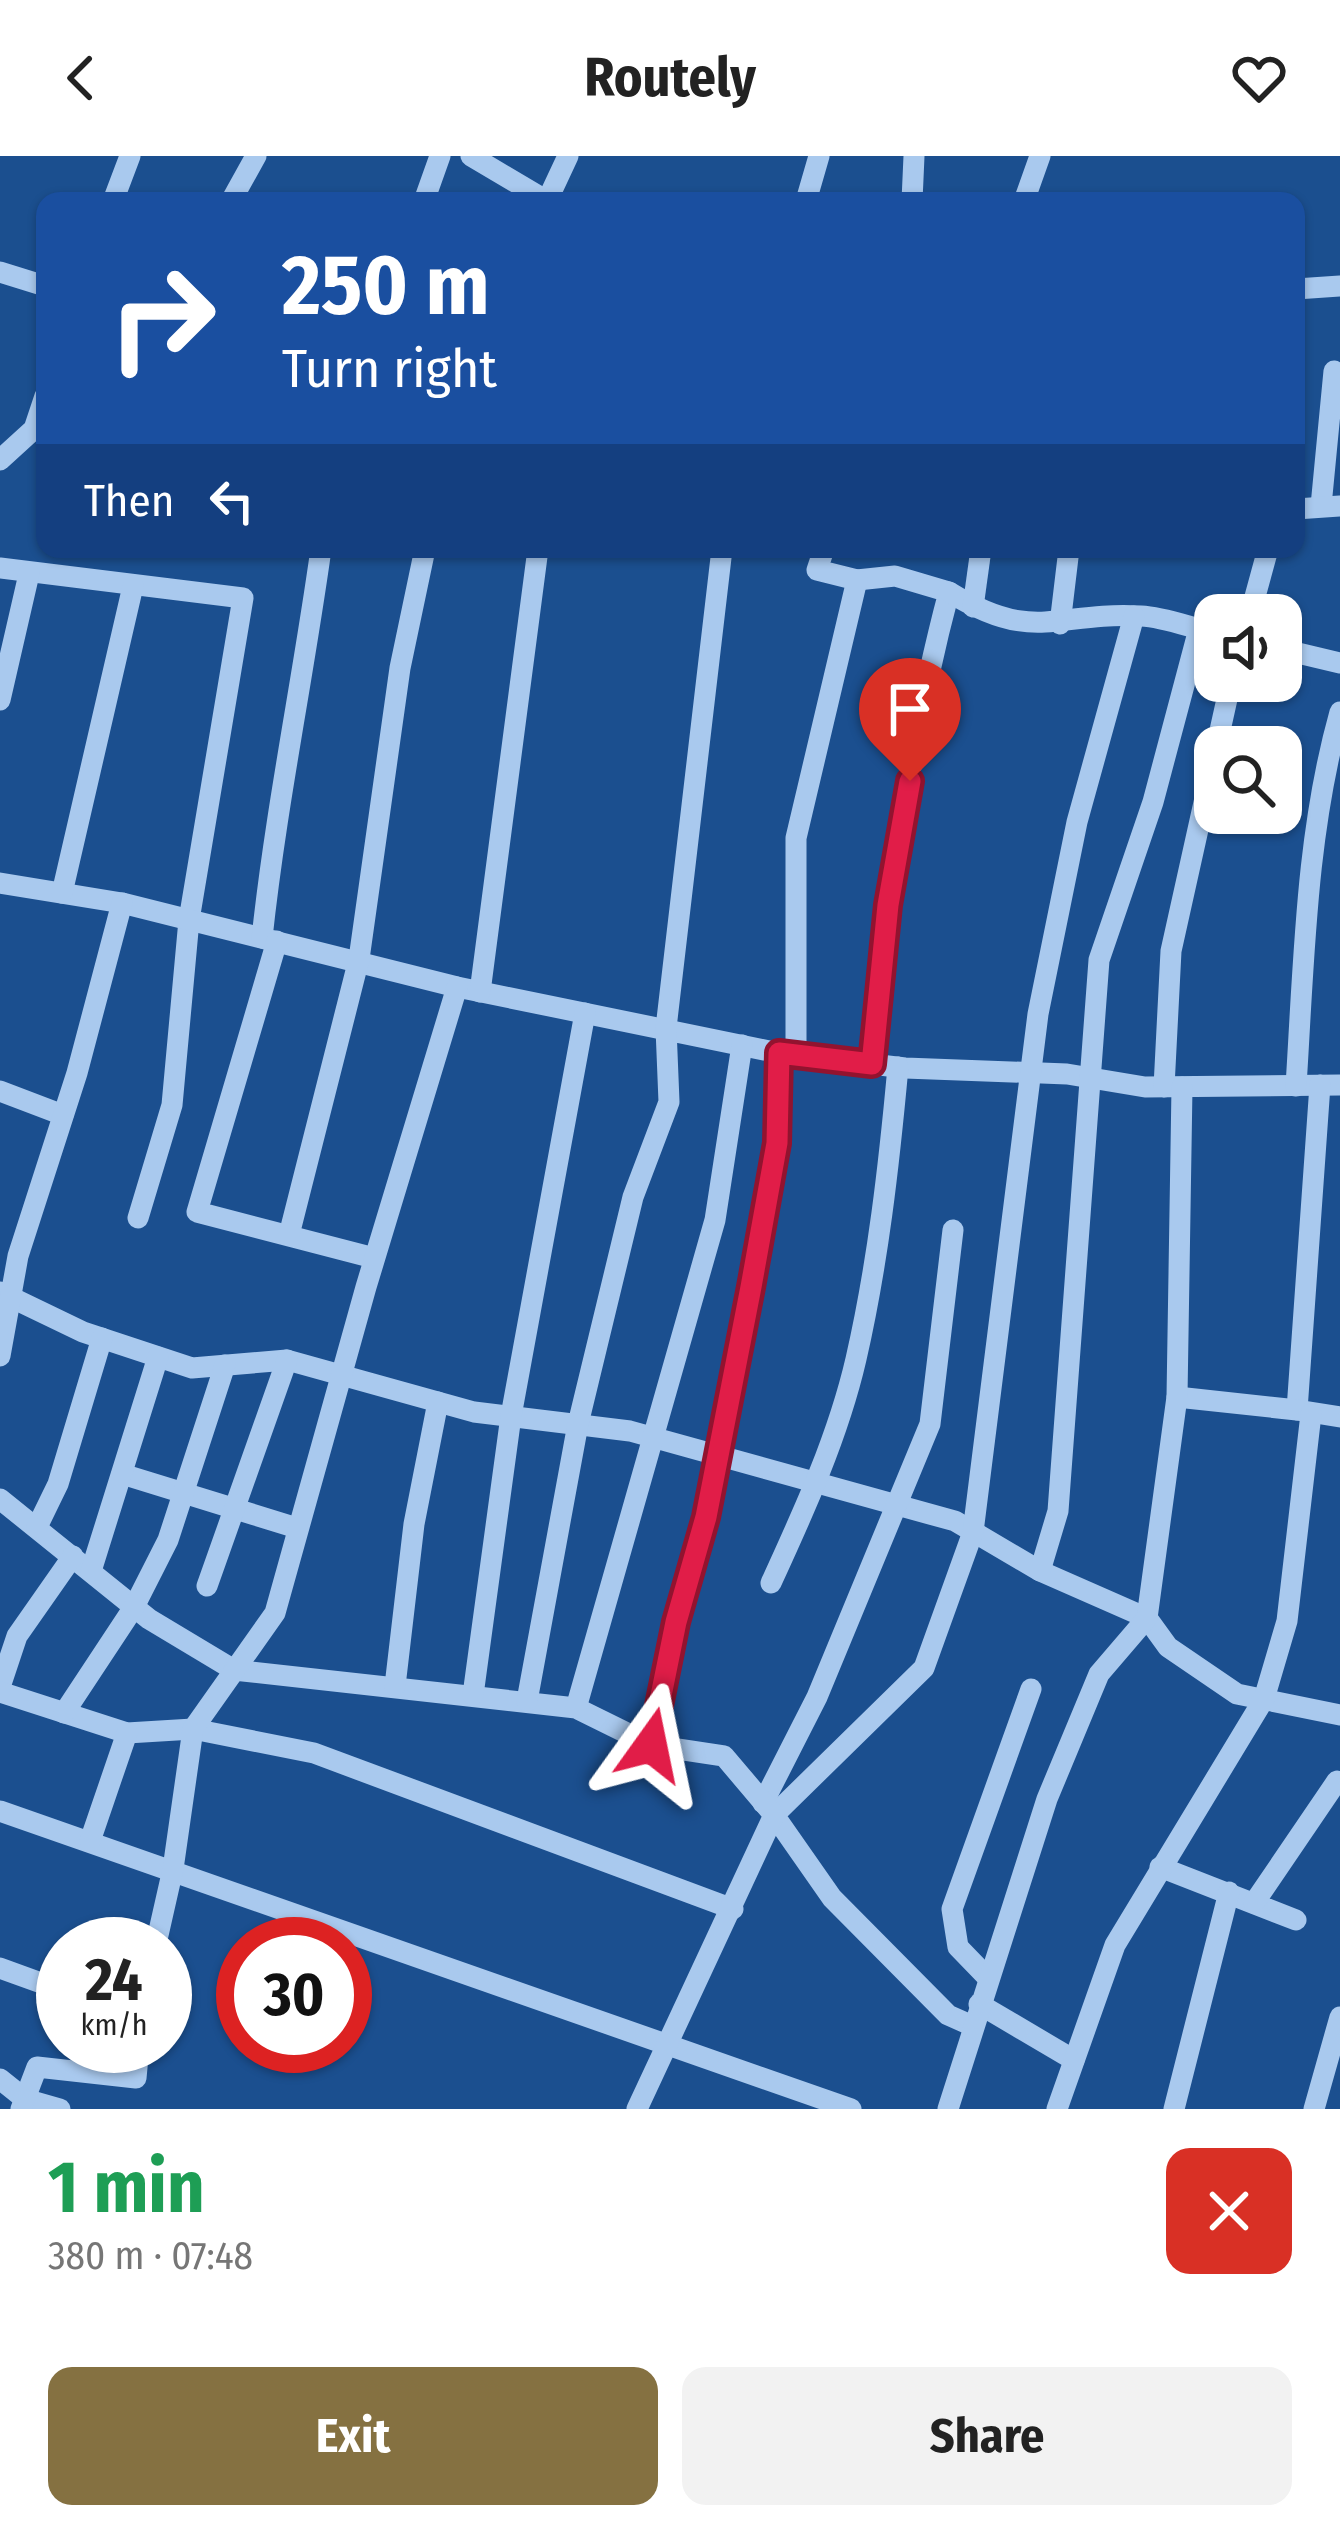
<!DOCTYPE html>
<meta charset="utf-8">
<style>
:root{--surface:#fff;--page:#f2f2f2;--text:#222;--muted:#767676;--accent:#857141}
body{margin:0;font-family:"Fira Sans Condensed",sans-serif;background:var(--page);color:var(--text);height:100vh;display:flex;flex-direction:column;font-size:45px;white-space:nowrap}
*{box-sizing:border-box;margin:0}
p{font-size:39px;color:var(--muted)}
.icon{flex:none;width:66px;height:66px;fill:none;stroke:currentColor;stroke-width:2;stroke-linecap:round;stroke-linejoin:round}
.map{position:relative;height:1953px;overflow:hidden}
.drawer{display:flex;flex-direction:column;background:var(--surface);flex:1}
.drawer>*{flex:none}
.guide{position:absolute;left:36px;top:36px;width:1269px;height:366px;border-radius:24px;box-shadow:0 3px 9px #0004;background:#1a4fa0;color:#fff;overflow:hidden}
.tools{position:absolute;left:1194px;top:438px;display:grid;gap:24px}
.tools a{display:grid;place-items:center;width:108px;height:108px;border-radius:24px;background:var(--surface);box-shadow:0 3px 9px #0004;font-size:60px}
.speed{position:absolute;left:36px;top:1761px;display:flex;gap:24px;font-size:60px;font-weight:700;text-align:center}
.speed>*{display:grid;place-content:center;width:156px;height:156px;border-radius:50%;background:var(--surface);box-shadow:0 3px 9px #0004;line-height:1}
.speed small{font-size:30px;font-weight:400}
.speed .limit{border:18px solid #d22;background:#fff;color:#111}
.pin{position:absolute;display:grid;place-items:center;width:102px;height:102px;color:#fff;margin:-123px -51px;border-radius:50% 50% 50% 0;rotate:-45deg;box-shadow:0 0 12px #0007}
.pin .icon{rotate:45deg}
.me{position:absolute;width:132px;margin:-66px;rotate:12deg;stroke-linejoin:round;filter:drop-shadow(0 0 9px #0008)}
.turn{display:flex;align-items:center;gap:42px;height:252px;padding:0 48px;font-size:54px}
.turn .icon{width:156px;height:156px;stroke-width:2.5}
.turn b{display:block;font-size:84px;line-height:102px}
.then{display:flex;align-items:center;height:114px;padding:0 48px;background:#0003;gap:24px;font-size:45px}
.round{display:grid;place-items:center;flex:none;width:126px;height:126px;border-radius:24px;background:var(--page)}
.head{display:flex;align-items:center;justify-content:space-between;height:204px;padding:0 48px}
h1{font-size:72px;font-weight:700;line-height:90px;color:#1e9e55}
.action{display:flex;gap:24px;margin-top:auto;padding:24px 48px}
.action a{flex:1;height:138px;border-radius:24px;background:var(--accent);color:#fff;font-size:48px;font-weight:700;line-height:138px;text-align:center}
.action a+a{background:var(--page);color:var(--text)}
header{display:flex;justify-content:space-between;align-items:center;height:156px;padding:0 48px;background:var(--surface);font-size:54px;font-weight:700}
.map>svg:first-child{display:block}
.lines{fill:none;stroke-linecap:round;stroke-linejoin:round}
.minor{stroke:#a9c9ee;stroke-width:21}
.route-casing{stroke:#92132f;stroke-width:30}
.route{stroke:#e11d48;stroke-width:21}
</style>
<header><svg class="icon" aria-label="back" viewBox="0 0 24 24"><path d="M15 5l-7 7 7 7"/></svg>Routely<svg class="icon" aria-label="heart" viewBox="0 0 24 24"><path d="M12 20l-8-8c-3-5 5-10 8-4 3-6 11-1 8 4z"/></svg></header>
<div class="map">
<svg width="1340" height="1953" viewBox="0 0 1340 1953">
<rect width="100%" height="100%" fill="#1b4f8f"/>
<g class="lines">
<g class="minor">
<path d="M 471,0 L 547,45"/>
<path d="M 113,45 L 130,0"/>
<path d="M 231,45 L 256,0"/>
<path d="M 424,45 L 440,0"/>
<path d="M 547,45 L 568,0"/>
<path d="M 806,45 L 819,0"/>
<path d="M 912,45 L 914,0"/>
<path d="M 1024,45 L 1040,0"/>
<path d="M 0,116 L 45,130"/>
<path d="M 1296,133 L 1340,130"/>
<path d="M 0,304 L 34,273 L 45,240"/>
<path d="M 1321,350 L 1334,215"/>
<path d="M 1296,353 L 1340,350"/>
<path d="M 0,412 L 243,442 L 189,764 L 172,949 L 138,1062"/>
<path d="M 857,424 L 895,420 L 949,436 C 908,590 888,750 872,908"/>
<path d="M 949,436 C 1035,489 1055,455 1141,460 C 1165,461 1191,472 1215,477"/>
<path d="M 973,451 L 981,393"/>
<path d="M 1250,459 L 1268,393"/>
<path d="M 1060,468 L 1069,393"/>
<path d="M 1281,493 L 1340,507"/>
<path d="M 0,544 L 29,418"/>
<path d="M 0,727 L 122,747 L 457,831 L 779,897 L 905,912 L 1067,918 L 1145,931 L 1340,929"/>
<path d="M 62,737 L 133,430"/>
<path d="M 262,782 C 276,651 303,523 321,393"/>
<path d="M 277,785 L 197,1056 L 374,1102"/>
<path d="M 480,836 L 538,393"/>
<path d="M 796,898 L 796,682 L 857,424 L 817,414 L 824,393"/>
<path d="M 1320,929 L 1297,1254 L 1340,1261"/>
<path d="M 1296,930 C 1304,805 1306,677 1340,556"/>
<path d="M 1164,931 L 1171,795 L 1231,525"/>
<path d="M 0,935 L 63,959"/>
<path d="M 289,1079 L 359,803 L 400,512 L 425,393"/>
<path d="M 0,1136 L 83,1176 L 192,1212 L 287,1204 L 474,1256 L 630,1275 L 955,1365 L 1040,1415 L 1147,1462 L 1168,1491 L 1237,1538 L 1340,1559"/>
<path d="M 0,1200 L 18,1100 L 77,917 L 122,747"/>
<path d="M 1177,1241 L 1297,1254"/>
<path d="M 122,1318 L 297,1372"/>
<path d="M 0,1343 L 149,1463 L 234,1514 L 576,1552 L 651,1589"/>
<path d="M 37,1371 L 58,1328 L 102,1182"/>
<path d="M 91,1415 L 158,1201"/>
<path d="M 1040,1415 L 1058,1355 L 1099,804 L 1153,646 L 1199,473"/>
<path d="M 771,1427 C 804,1355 838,1281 856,1203 C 878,1107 889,1009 898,911"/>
<path d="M 207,1430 L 287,1204"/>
<path d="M 395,1530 L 414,1368 L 438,1246"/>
<path d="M 0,1531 L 17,1480 L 73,1400"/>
<path d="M 0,1536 L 127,1577 L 193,1573 L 314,1597 L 733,1753"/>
<path d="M 473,1539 L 511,1260 L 585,857"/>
<path d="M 527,1545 L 578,1268 L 633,1041 L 669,946 L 666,872 L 722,393"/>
<path d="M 576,1552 L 715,1064 L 742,889"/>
<path d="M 64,1557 L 134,1451 L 168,1384 L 225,1209"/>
<path d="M 763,1647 L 817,1541 L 930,1268 L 953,1074"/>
<path d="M 0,1655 L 851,1953"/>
<path d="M 90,1685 L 127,1577"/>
<path d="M 1160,1711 L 1296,1764"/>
<path d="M 1254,1747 L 1337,1625"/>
<path d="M 156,1788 L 173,1713 L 193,1573 L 275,1457 L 366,1131 L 457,831"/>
<path d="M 0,1812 L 55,1832"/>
<path d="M 987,1821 L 958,1791 L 952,1753 L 1031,1533"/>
<path d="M 979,1848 L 1074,1904"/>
<path d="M 973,1870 L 948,1859 L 832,1742 L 774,1659 L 924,1512 L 973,1376 L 1038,858 L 1077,666 L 1134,460"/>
<path d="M 0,1923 L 25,1943 L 60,1953"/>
<path d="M 21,1953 L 37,1911 L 136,1922 L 139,1890"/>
<path d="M 637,1953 L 774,1659 L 724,1600 L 651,1589 L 676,1466 L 706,1361 L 751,1131 L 777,987 L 779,897"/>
<path d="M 948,1953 L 1047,1643 L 1099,1518 L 1147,1462 L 1177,1241 L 1182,931"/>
<path d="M 1057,1953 L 1115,1789 L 1264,1543 L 1287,1465 L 1311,1258"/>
<path d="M 1174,1953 L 1229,1736"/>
<path d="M 1314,1953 L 1340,1861"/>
</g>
</g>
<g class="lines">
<defs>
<path id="route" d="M 651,1589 L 676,1466 L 706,1361 L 751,1131 L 777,987 L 779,897 L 872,908 L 888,749 L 910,625"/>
</defs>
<use href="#route" class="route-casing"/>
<use href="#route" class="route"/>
</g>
</svg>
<div class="tools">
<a><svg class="icon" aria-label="sound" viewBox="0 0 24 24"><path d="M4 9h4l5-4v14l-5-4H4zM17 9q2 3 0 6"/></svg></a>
<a><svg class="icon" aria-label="search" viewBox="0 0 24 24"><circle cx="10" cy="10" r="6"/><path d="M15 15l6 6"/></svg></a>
</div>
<div class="speed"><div>24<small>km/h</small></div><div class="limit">30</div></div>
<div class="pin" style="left:910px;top:625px;background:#d93025"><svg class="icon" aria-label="arrive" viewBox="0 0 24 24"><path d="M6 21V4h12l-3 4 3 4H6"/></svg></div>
<svg class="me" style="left:651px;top:1589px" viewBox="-20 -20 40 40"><path d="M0-17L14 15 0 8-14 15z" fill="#e11d48" stroke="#fff" stroke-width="4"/></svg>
<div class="guide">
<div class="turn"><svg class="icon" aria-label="right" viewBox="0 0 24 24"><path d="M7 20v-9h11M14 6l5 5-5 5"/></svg><div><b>250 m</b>Turn right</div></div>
<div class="then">Then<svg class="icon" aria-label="left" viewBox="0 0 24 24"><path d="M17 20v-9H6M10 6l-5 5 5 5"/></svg></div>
</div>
</div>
<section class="drawer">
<div class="head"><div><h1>1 min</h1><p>380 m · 07:48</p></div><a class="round" style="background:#d93025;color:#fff"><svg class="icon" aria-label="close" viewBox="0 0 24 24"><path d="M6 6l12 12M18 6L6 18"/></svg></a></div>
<div class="action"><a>Exit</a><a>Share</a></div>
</section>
